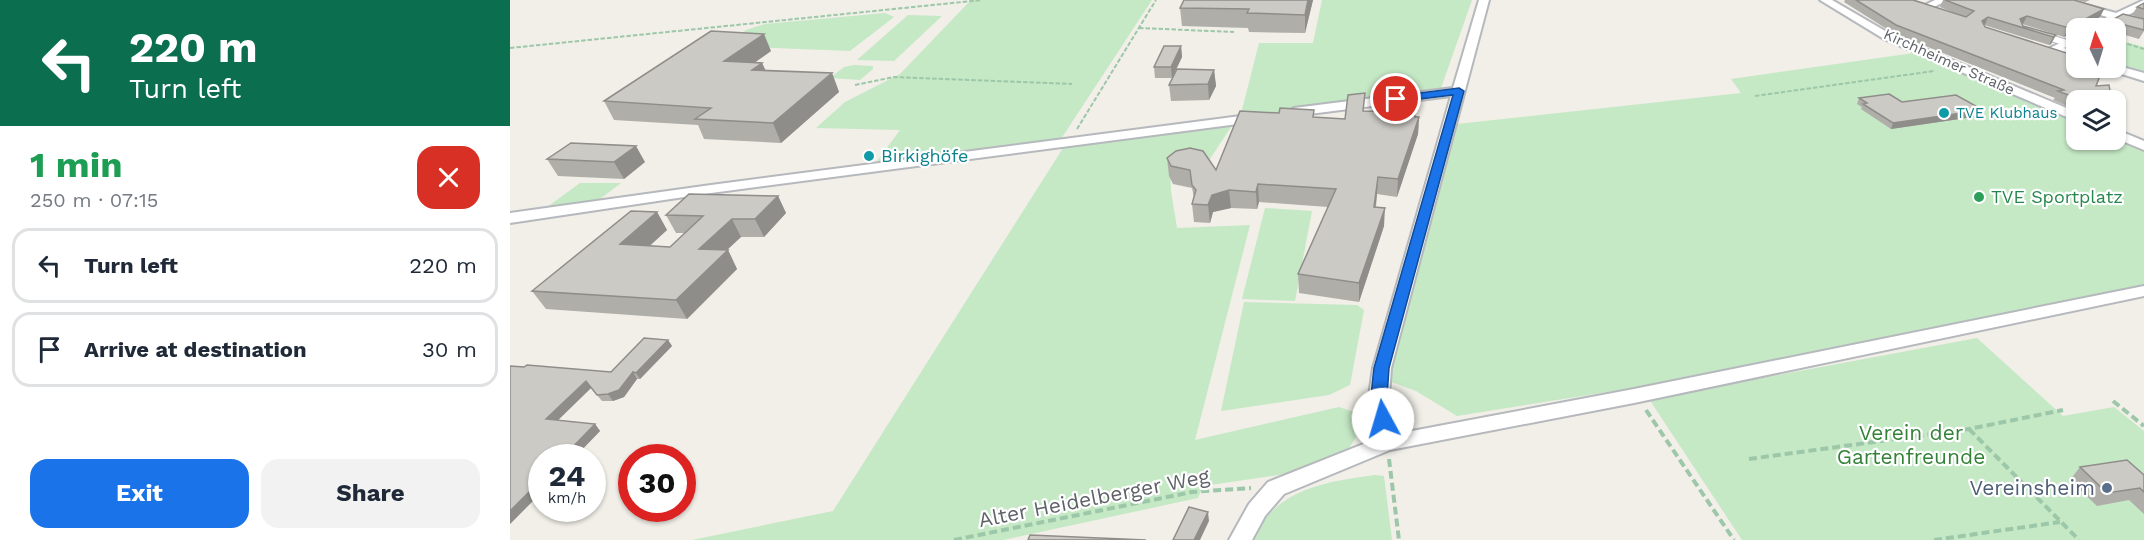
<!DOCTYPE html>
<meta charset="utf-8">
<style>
:root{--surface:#fff;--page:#f2f2f3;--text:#1f2937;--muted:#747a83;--line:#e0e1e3;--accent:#1a73e8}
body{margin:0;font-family:"Work Sans",sans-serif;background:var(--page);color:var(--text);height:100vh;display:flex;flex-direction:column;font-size:22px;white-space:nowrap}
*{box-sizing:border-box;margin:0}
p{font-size:20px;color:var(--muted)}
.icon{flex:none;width:33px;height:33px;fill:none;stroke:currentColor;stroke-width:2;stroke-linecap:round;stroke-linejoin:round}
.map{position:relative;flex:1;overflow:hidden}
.drawer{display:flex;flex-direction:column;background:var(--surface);width:510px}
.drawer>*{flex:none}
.hud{background:#0b6e4f;color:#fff;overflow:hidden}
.needle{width:39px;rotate:356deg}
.tools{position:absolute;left:1556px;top:18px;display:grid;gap:12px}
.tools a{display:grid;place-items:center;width:60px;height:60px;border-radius:12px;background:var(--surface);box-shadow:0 2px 4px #0004;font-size:30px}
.speed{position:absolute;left:18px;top:444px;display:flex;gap:12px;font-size:30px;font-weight:700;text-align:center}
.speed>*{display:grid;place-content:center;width:78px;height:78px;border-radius:50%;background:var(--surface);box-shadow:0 2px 4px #0004;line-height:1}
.speed small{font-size:15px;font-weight:400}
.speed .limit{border:9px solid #d22;background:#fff;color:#111}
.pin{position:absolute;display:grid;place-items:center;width:51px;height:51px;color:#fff;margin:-26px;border:3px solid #fff;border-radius:50%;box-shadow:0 2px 6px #0007}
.me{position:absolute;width:66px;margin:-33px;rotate:354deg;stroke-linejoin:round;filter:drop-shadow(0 0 4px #0008)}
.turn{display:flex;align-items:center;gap:21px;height:126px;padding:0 30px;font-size:27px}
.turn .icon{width:78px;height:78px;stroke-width:2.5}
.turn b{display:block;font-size:42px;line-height:51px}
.round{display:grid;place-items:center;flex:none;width:63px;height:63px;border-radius:18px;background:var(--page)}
.head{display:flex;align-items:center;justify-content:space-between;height:102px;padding:0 30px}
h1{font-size:36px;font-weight:700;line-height:45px;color:#1e9e55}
.cta{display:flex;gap:12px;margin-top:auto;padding:12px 30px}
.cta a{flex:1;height:69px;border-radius:18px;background:var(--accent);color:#fff;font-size:24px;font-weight:700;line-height:69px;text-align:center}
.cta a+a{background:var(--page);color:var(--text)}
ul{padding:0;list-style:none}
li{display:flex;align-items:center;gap:18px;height:75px;margin:0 12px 9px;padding:0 18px;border:3px solid var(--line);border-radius:18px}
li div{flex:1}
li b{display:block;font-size:22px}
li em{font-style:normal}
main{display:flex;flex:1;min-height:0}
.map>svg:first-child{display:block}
.green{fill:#c5e8c5}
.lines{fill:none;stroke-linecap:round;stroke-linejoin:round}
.lane-casing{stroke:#b5b8bc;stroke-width:8}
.street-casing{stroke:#b5b8bc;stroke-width:4}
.path-far1{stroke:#9cc7a9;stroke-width:2;stroke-dasharray:4.5 2;stroke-linecap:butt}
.path{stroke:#9cc7a9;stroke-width:4;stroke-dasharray:8 4;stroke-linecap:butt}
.lane{stroke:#fff;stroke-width:6}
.street{fill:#fff;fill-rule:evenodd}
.wall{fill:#afaea9}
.shaded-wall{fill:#8f8d8a}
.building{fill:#cccac5;stroke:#8f8d8a;stroke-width:1.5}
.route{fill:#1a73e8;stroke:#114b97;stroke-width:1.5}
.culture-dot{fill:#0f9aa8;stroke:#fff;stroke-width:2}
.leisure-dot{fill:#2e9e5b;stroke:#fff;stroke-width:2}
.service-dot{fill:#5c6f8a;stroke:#fff;stroke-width:2}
.labels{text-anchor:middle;stroke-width:4.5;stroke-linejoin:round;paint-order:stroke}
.far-street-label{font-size:15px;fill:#5f6368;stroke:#fff}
.far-culture-label{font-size:15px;fill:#0d838f;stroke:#fff;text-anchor:start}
.culture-label{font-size:18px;fill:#0d838f;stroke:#fff;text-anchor:start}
.leisure-label{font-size:18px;fill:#27864d;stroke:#fff;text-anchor:start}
.near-park-label{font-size:21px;fill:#348238;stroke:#fff}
.near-service-label{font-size:21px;fill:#4e5e75;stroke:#fff;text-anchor:end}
.near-street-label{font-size:21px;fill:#5f6368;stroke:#fff}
</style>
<main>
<section class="drawer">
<div class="hud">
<div class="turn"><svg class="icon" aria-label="left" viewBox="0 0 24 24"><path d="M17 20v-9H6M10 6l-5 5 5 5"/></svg><div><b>220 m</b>Turn left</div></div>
</div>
<div class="head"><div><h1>1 min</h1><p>250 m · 07:15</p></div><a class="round" style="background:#d93025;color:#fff"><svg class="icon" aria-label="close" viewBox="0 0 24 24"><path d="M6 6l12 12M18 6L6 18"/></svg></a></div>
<ul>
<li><svg class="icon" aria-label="left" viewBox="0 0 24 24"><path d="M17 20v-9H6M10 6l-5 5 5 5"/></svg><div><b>Turn left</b></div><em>220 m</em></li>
<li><svg class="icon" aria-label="arrive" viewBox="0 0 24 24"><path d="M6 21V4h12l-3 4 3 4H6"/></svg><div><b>Arrive at destination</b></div><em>30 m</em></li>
</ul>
<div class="cta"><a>Exit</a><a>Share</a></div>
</section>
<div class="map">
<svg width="1634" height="540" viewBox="0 0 1634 540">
<rect width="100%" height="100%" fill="#f1efe8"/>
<g class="green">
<path d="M 461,0 L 642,0 L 551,139 L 365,164 L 390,130 L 306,128 L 335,102 L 390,74 Z"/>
<path d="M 812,0 L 962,0 L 930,91 L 730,118 L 749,43 L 803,43 Z"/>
<path d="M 375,13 L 384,17 L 340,51 L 215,46 L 236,30 L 255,24 Z"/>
<path d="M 398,15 L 432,16 L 384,61 L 347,60 Z"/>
<path d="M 1605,39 L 1634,47 L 1634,73 L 1605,64 Z"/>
<path d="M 1411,52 L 1566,119 L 1566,140 L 1605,140 L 1605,136 L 1634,149 L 1634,285 L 1451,324 L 1135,386 L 947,416 L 906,391 L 876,380 L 947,124 L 1231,93 L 1221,79 Z"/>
<path d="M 344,65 L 363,66 L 363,69 L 350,80 L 320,78 L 334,67 Z"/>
<path d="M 723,124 L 698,162 L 660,166 L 661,191 L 667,228 L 740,225 L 685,440 L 829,407 L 850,414 L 852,428 L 839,448 L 775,474 L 693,486 L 688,498 L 493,540 L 182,540 L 323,511 L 553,148 Z"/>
<path d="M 70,183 L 111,183 L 86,202 L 33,210 Z"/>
<path d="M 755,208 L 802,211 L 785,301 L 732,299 Z"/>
<path d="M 734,302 L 847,305 L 854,310 L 840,385 L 819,395 L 711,411 Z"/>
<path d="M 1467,338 L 1553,416 L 1604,407 L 1634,431 L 1634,540 L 1232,540 L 1139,399 Z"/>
<path d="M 865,475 L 874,476 L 882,540 L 743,540 C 766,488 815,482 865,475 Z"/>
</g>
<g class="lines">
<defs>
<path id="lane" d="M 1534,36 L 1557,43"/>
<g id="street">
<path d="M 969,0 L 979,0 L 881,368 L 879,396 L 886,434 L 1124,389 L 1634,286 L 1634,296 L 1124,403 L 880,450 L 774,494 L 755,516 L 742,540 L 719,540 L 739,504 L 758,482 L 866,439 L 859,396 L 863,368 L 941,96 L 784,116 L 778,112 L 784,108 L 943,88 Z"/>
<path d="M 1310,0 L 1322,0 L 1382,35 L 1566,112 L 1566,121 L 1374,39 Z"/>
<path d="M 1382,0 L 1398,0 L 1415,5 L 1425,0 L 1438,0 L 1416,11 Z"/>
<path d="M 1542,0 L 1558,0 L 1606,13 L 1634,0 L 1634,7 L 1616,16 L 1634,21 L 1634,27 L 1608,20 L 1591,28 L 1579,28 L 1597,17 Z"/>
<path d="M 1566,35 L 1566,42 L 1554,48 L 1566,52 L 1566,59 L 1538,49 Z"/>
<path d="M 1605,65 L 1634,73 L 1634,81 L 1599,70 L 1597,68 L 1605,68 Z"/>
<path d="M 746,114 L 752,118 L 751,121 L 201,193 L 0,223 L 0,213 L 201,185 Z"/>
<path d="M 1605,129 L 1634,141 L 1634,150 L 1605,138 Z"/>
</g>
</defs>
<use href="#lane" class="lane-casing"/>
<use href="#street" class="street-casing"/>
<g class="path-far1">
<path d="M 629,28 L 724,32"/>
<path d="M 1605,40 L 1634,49"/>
<path d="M 0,48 L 472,0"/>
<path d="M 345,85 L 384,77 L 562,84"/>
<path d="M 1245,96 L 1424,71"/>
<path d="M 567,129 L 646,0"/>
</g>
<g class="path">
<path d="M 1603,401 L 1634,426"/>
<path d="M 1136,410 L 1224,540"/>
<path d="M 1459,429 L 1569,540"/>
<path d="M 879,459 L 889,540"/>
<path d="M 1239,459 L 1459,429 L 1553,410"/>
<path d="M 444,540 L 682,492 L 741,488"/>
<path d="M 1424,540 L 1550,522"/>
</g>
<use href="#lane" class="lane"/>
<use href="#street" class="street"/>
</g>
<g class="wall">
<path d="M 803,0 L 795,33 L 739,32 L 738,28 L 672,26 L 670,8 Z"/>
<path d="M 1335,0 L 1403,0 L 1449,15 L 1430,7 L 1433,0 L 1564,0 L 1594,9 L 1590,17 L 1554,37 L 1512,24 L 1513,26 L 1546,35 L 1541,44 L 1539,45 L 1474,25 L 1475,27 L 1586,86 L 1595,100 L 1566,100 L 1566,110 L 1543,100 L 1545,98 L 1383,33 L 1334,2 Z"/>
<path d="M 1566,0 L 1580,0 L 1575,2 Z"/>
<path d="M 1634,3 L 1634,31 L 1629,39 L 1605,32 L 1605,28 L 1596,28 L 1600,21 L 1631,18 L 1622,15 L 1627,7 Z"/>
<path d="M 671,46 L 672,57 L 662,78 L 645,78 L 644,67 Z"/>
<path d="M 261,51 L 245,62 L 252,63 L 256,71 L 322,73 L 329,92 L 271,143 L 194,139 L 188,125 L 104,120 L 94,101 Z"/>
<path d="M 704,70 L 706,86 L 699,100 L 661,101 L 659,85 Z"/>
<path d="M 1349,98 L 1392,102 L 1473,110 L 1470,116 L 1381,129 L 1351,109 L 1352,107 L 1347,104 Z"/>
<path d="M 854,111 L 909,117 L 908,134 L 887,197 L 867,194 L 866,207 L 874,226 L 849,302 L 789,293 L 788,274 L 818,207 L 749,202 L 747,209 L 721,208 L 703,212 L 700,223 L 684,222 L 682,204 L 684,198 L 682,188 L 663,184 L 659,176 L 657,158 L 706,170 L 804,118 L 835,119 Z"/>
<path d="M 37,159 L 135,162 L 114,179 L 48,176 Z"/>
<path d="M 268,196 L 276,213 L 254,237 L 231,237 L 216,250 L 218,250 L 227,269 L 177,319 L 36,309 L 22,291 L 147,212 L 157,230 L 140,246 L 160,247 L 175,233 L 166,233 L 156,215 Z"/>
<path d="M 158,340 L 162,346 L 130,379 L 127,379 L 114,397 L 103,401 L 92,401 L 81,388 L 48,420 L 85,424 L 90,431 L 0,524 L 0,366 L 101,372 Z"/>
<path d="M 1570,467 L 1634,475 L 1634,514 L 1619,500 L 1587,506 L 1560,480 Z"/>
</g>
<g class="shaded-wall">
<path d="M 798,0 L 803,0 L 795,33 L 795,15 Z"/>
<path d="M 1594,9 L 1590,17 L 1569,28 L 1566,28 L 1566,30 L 1554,37 L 1559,28 Z"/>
<path d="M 1517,16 L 1513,24 L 1510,19 Z"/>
<path d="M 1478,17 L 1475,25 L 1472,21 Z"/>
<path d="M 254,34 L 261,51 L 222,79 L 214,61 Z"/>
<path d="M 1546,35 L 1541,44 L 1539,45 L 1543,37 Z"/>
<path d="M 671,46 L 672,57 L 662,78 L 661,67 Z"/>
<path d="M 252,63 L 260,81 L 242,70 Z"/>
<path d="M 704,70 L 706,86 L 699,100 L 698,84 Z"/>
<path d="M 322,73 L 329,92 L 271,143 L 263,123 Z"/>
<path d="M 1600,91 L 1595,100 L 1573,100 Z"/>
<path d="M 1473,110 L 1470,116 L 1381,129 L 1383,123 Z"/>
<path d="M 909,117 L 908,134 L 887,197 L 888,179 Z"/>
<path d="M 126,146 L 135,162 L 114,179 L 104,162 Z"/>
<path d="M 868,177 L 867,194 L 863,225 L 864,207 Z"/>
<path d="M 748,184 L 749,202 L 747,209 L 746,192 Z"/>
<path d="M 719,190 L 721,208 L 703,212 L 700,223 L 698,205 L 702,195 Z"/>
<path d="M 268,196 L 276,213 L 254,237 L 245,219 Z"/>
<path d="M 875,208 L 874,226 L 849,302 L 849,283 Z"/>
<path d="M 147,212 L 157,230 L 121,262 L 110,244 Z"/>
<path d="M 222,219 L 231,237 L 199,267 L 189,249 Z"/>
<path d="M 218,250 L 227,269 L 177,319 L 166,300 Z"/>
<path d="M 158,340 L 162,346 L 130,379 L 126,373 Z"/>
<path d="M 123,372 L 127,379 L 114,397 L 103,401 L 98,394 Z"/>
<path d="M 76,381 L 81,388 L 42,426 L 36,419 Z"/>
<path d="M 85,424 L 90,431 L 64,458 L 52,458 Z"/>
<path d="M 32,479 L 32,492 L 0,524 L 0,511 Z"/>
<path d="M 698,512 L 699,521 L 690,540 L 684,540 Z"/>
</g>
<g class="building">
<path d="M 674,0 L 798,0 L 795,15 L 737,13 L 739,9 L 670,8 Z"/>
<path d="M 1346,0 L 1403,0 L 1456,17 L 1464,11 L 1435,0 L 1564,0 L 1594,9 L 1559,28 L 1517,16 L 1510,19 L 1513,26 L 1546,35 L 1543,37 L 1478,17 L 1472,21 L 1475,27 L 1566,56 L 1566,68 L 1593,68 L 1586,86 L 1599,85 L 1600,91 L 1571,100 L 1548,91 L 1554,90 L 1386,25 Z"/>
<path d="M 1634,3 L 1634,9 L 1627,7 Z"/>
<path d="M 1613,14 L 1634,19 L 1634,30 L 1600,21 Z"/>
<path d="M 201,31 L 254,34 L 214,61 L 252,63 L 242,70 L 322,73 L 263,123 L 185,119 L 201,108 L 94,101 Z"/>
<path d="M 654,46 L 671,46 L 661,67 L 644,67 Z"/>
<path d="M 667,69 L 704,70 L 698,84 L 659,85 Z"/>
<path d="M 855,93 L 853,111 L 904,112 L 905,117 L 909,117 L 888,179 L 868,177 L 864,207 L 875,208 L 849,283 L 788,274 L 826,189 L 748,184 L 746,192 L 719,190 L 702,195 L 698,205 L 682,204 L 686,190 L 682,185 L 680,170 L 661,166 L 657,158 L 666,151 L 680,148 L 693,151 L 706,170 L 730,111 L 769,113 L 770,108 L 804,110 L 803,117 L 835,119 L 838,95 Z"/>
<path d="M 1379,94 L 1392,102 L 1446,95 L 1473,110 L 1383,123 L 1353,104 L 1357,103 L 1349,98 Z"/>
<path d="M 61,143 L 126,146 L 104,162 L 37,159 Z"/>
<path d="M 179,194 L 268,196 L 245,219 L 222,219 L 189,249 L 218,250 L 166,300 L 22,291 L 121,211 L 147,212 L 110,244 L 160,247 L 193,216 L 156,215 Z"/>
<path d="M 134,338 L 158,340 L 126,373 L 123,372 L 109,390 L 98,394 L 87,395 L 76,381 L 36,419 L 85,424 L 52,458 L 32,458 L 32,479 L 0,511 L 0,366 L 14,367 L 17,365 L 101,372 Z"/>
<path d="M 1617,460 L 1634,475 L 1634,492 L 1630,488 L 1597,493 L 1570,467 Z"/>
<path d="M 679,507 L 698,512 L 684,540 L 663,540 Z"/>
<path d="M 520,535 L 636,540 L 518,540 Z"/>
</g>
<path class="route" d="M 949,88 L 954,91 L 879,368 L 877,396 L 881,419 L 879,424 L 873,425 L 867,424 C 858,407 862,386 864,368 L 943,95 L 886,102 L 881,99 L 886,96 Z"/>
<g class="culture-dot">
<circle cx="1434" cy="113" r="6"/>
<circle cx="359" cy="156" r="6"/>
</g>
<circle class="leisure-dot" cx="1469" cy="197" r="6"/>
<circle class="service-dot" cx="1597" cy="488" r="6"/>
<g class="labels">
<g class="far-street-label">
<text transform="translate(1439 62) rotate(24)" y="5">Kirchheimer Straße</text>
</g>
<g class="far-culture-label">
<text x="1446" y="118">TVE Klubhaus</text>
</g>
<g class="culture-label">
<text x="371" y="162">Birkighöfe</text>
</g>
<g class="leisure-label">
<text x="1481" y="203">TVE Sportplatz</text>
</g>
<g class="near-park-label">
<text x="1401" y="440">Verein der<tspan x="1401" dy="24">Gartenfreunde</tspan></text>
</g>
<g class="near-service-label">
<text x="1585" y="495">Vereinsheim</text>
</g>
<g class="near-street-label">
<text transform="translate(584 498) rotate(-11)" y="7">Alter Heidelberger Weg</text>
</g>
</g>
</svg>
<div class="tools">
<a><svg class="needle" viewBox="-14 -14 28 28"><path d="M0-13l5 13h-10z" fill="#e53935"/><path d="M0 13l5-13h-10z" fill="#747a83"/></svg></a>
<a><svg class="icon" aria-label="layers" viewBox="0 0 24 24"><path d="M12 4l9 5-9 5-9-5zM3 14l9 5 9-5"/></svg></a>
</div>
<div class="speed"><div>24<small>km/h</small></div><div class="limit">30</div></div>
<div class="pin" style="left:886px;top:99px;background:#d93025"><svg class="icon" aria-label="arrive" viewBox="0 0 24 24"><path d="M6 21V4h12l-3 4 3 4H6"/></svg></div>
<svg class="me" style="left:873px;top:419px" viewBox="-20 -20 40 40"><circle r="19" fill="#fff"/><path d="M0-13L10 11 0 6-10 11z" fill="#1a73e8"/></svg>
</div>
</main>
